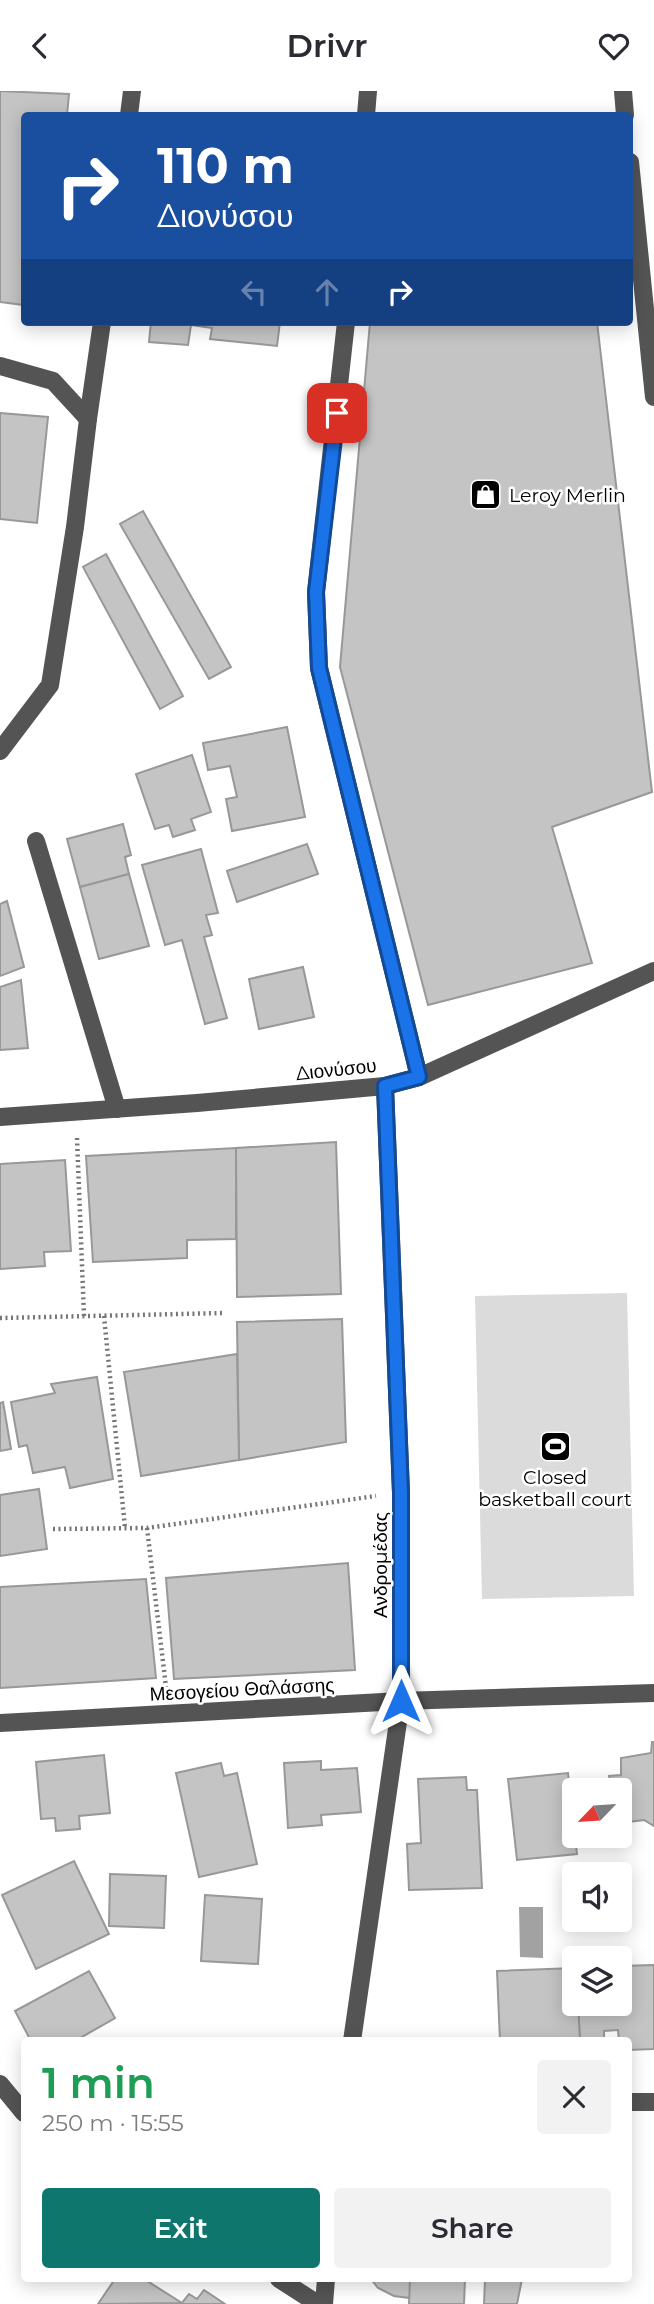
<!DOCTYPE html>
<meta charset="utf-8">
<style>
:root{--surface:#fff;--page:#f2f2f3;--text:#2b2b33;--muted:#7c7c81;--accent:#0f766e}
body{margin:0;font-family:Montserrat,sans-serif;background:var(--page);color:var(--text);height:100vh;display:flex;flex-direction:column;font-size:26px;white-space:nowrap}
*{box-sizing:border-box;margin:0}
p{font-size:23px;color:var(--muted)}
.icon{flex:none;width:38px;height:38px;fill:none;stroke:currentColor;stroke-width:2;stroke-linecap:round;stroke-linejoin:round}
.map{position:relative;flex:1;overflow:hidden}
.drawer{position:absolute;left:21px;top:1946px;width:611px;height:245px;display:flex;flex-direction:column;background:var(--surface);border-radius:7px;box-shadow:0 4px 18px #0003}
.drawer>*{flex:none}
.guide{position:absolute;left:21px;top:21px;width:612px;height:214px;border-radius:7px;box-shadow:0 4px 18px #0003;background:#1a4fa0;color:#fff;overflow:hidden}
.needle{width:46px;rotate:245deg}
.tools{position:absolute;left:562px;top:1687px;display:grid;gap:14px}
.tools a{display:grid;place-items:center;width:70px;height:70px;border-radius:7px;background:var(--surface);box-shadow:0 4px 18px #0003;font-size:35px}
.pin{position:absolute;display:grid;place-items:center;width:60px;height:60px;color:#fff;margin:-30px;border-radius:14px;box-shadow:0 4px 10px #0006}
.me{position:absolute;width:77px;margin:-38px;rotate:0deg;stroke-linejoin:round;filter:drop-shadow(0 0 5px #0008)}
.turn{display:flex;align-items:center;gap:24px;height:147px;padding:0 21px;font-size:32px}
.turn .icon{width:91px;height:91px;stroke-width:2.5}
.turn b{display:block;font-size:49px;line-height:60px}
.lanes{display:flex;align-items:center;height:66px;padding:0 21px;background:#0003;justify-content:center;gap:35px;direction:ltr}
.lanes .off{opacity:.35}
.round{display:grid;place-items:center;flex:none;width:74px;height:74px;border-radius:7px;background:var(--page)}
.overview{display:flex;align-items:center;justify-content:space-between;height:119px;padding:0 21px}
h1{font-size:42px;font-weight:600;line-height:52px;color:#1e9e55}
.button{display:flex;gap:14px;margin-top:auto;padding:14px 21px}
.button a{flex:1;height:80px;border-radius:7px;background:var(--accent);color:#fff;font-size:28px;font-weight:600;line-height:80px;text-align:center}
.button a+a{background:var(--page);color:var(--text)}
header{display:flex;justify-content:space-between;align-items:center;height:91px;padding:0 21px;background:var(--surface);font-size:32px;font-weight:600}
.map>svg:first-child{display:block}
.green{fill:#dbdbdb}
.water{fill:#a2a2a2}
.building{fill:#c4c4c4;stroke:#989898;stroke-width:2}
.lines{fill:none;stroke-linecap:round;stroke-linejoin:round}
.path{stroke:#767676;stroke-width:4.5;stroke-dasharray:2 3.5;stroke-linecap:butt}
.minor{stroke:#545454;stroke-width:18}
.route-casing{stroke:#114b97;stroke-width:18}
.route{stroke:#1a73e8;stroke-width:12}
.labels{text-anchor:middle;stroke-width:5;stroke-linejoin:round;paint-order:stroke}
.poi-label{font-size:19px;fill:#000;stroke:#fff;text-anchor:start}
.street-label{font-size:19px;fill:#000;stroke:#fff}
</style>
<header><svg class="icon" aria-label="back" viewBox="0 0 24 24"><path d="M15 5l-7 7 7 7"/></svg>Drivr<svg class="icon" aria-label="heart" viewBox="0 0 24 24"><path d="M12 20l-8-8c-3-5 5-10 8-4 3-6 11-1 8 4z"/></svg></header>
<div class="map">
<svg width="654" height="2213" viewBox="0 0 654 2213">
<rect width="100%" height="100%" fill="#fff"/>
<path class="green" d="M 627,1202 L 634,1505 L 482,1508 L 475,1205 Z"/>
<path class="water" d="M 519,1816 L 543,1816 L 543,1867 L 520,1866 Z"/>
<g class="building">
<path d="M 0,0 L 69,3 L 67,24 L 24,24 L 24,214 L 0,211 Z"/>
<path d="M 151,231 L 280,231 L 277,255 L 210,248 L 212,237 L 191,234 L 188,254 L 149,251 Z"/>
<path d="M 370,231 L 597,231 L 652,701 L 552,736 L 592,872 L 428,914 L 340,576 Z"/>
<path d="M 0,322 L 48,326 L 37,432 L 0,428 Z"/>
<path d="M 143,420 L 231,576 L 209,588 L 120,433 Z"/>
<path d="M 106,463 L 183,605 L 160,618 L 83,476 Z"/>
<path d="M 287,636 L 305,726 L 232,740 L 226,708 L 237,706 L 230,675 L 208,679 L 203,652 Z"/>
<path d="M 192,664 L 211,721 L 191,728 L 195,739 L 173,746 L 169,734 L 155,738 L 136,683 Z"/>
<path d="M 123,733 L 131,764 L 125,766 L 129,783 L 80,796 L 67,748 Z"/>
<path d="M 307,753 L 318,783 L 237,811 L 227,780 Z"/>
<path d="M 201,758 L 218,822 L 206,824 L 212,844 L 204,846 L 227,927 L 205,933 L 182,849 L 165,854 L 142,774 Z"/>
<path d="M 129,783 L 149,855 L 99,868 L 80,796 Z"/>
<path d="M 7,810 L 24,876 L 0,885 L 0,813 Z"/>
<path d="M 303,876 L 314,926 L 259,938 L 249,888 Z"/>
<path d="M 21,889 L 28,957 L 0,959 L 0,896 Z"/>
<path d="M 336,1051 L 341,1203 L 237,1206 L 236,1057 Z"/>
<path d="M 236,1057 L 236,1148 L 187,1149 L 187,1167 L 93,1171 L 86,1065 Z"/>
<path d="M 65,1069 L 71,1160 L 44,1161 L 45,1175 L 0,1178 L 0,1073 Z"/>
<path d="M 342,1228 L 346,1351 L 239,1369 L 237,1231 Z"/>
<path d="M 237,1263 L 239,1369 L 141,1385 L 124,1281 Z"/>
<path d="M 97,1286 L 113,1388 L 70,1397 L 65,1376 L 33,1382 L 27,1354 L 19,1356 L 11,1311 L 55,1302 L 51,1293 Z"/>
<path d="M 3,1311 L 11,1358 L 0,1360 L 0,1312 Z"/>
<path d="M 39,1398 L 47,1458 L 0,1465 L 0,1404 Z"/>
<path d="M 348,1472 L 355,1579 L 174,1588 L 166,1487 Z"/>
<path d="M 146,1488 L 156,1587 L 0,1597 L 0,1496 Z"/>
<path d="M 652,1651 L 654,1651 L 654,1735 L 644,1729 L 620,1732 L 620,1699 L 612,1699 L 609,1685 L 621,1684 L 621,1667 L 651,1662 Z"/>
<path d="M 104,1664 L 110,1722 L 79,1725 L 80,1738 L 56,1740 L 55,1727 L 41,1728 L 36,1671 Z"/>
<path d="M 321,1670 L 321,1679 L 357,1677 L 361,1721 L 321,1724 L 322,1734 L 288,1737 L 284,1672 Z"/>
<path d="M 221,1672 L 224,1685 L 237,1682 L 257,1773 L 199,1786 L 176,1682 Z"/>
<path d="M 568,1682 L 577,1763 L 517,1769 L 508,1688 Z"/>
<path d="M 466,1686 L 467,1699 L 477,1699 L 482,1797 L 409,1799 L 407,1753 L 421,1752 L 418,1688 Z"/>
<path d="M 74,1770 L 109,1843 L 36,1878 L 2,1804 Z"/>
<path d="M 110,1783 L 166,1785 L 164,1837 L 109,1835 Z"/>
<path d="M 205,1804 L 262,1808 L 258,1873 L 201,1870 Z"/>
<path d="M 654,1874 L 654,1958 L 628,1959 L 628,1950 L 619,1950 L 618,1939 L 604,1940 L 604,1950 L 580,1950 L 578,1913 L 620,1913 L 620,1875 Z"/>
<path d="M 574,1877 L 574,1913 L 578,1913 L 580,1950 L 500,1950 L 497,1880 Z"/>
<path d="M 89,1880 L 115,1927 L 75,1950 L 31,1950 L 15,1920 Z"/>
<path d="M 115,2188 L 144,2188 L 182,2212 L 98,2213 Z"/>
<path d="M 371,2188 L 410,2188 L 410,2207 L 394,2205 L 378,2197 Z"/>
<path d="M 410,2188 L 465,2188 L 464,2213 L 409,2213 Z"/>
<path d="M 485,2188 L 522,2188 L 517,2213 L 484,2213 Z"/>
<path d="M 204,2199 L 225,2213 L 181,2213 L 189,2203 L 197,2208 Z"/>
</g>
<g class="lines">
<g class="path">
<path d="M 77,1047 L 84,1225"/>
<path d="M 104,1225 L 125,1437"/>
<path d="M 0,1227 L 224,1222"/>
<path d="M 147,1437 L 166,1596"/>
<path d="M 53,1438 L 147,1437 L 376,1405"/>
</g>
<g class="minor">
<path d="M 623,0 L 625,24"/>
<path d="M 129,24 L 132,0"/>
<path d="M 366,24 L 368,0"/>
<path d="M 630,71 L 654,306"/>
<path d="M 346,231 L 316,501 L 319,577 L 419,986"/>
<path d="M 0,275 L 53,290 L 88,328 L 75,436 L 50,594 L 0,660"/>
<path d="M 88,328 L 102,231"/>
<path d="M 36,750 L 117,1018"/>
<path d="M 0,1026 L 197,1012 L 385,995 L 419,986 L 654,880"/>
<path d="M 0,1632 L 401,1610 L 654,1602"/>
<path d="M 352,1950 L 401,1610 L 401,1402 L 385,995"/>
<path d="M 0,1993 L 24,2022"/>
<path d="M 628,2011 L 654,2011"/>
<path d="M 279,2188 L 318,2213"/>
<path d="M 324,2213 L 326,2188"/>
</g>
</g>
<g class="lines">
<defs>
<path id="route" d="M 337,322 L 316,501 L 319,577 L 419,986 L 385,995 L 401,1402 L 401,1610"/>
</defs>
<use href="#route" class="route-casing"/>
<use href="#route" class="route"/>
</g>
<defs>
<symbol id="shop-square" viewBox="-11 -11 22 22"><rect x="-9" y="-9" width="18" height="18" rx="4" fill="#000" stroke="#fff"/><path d="M-5-2.5h2.3a2.7 3.5 0 0 1 5.4 0H5L5.5 6h-11ZM-1.5-2.5h3a1.5 2.3 0 0 0-3 0Z" fill="#fff"/></symbol>
<symbol id="stadium-square" viewBox="-11 -11 22 22"><rect x="-9" y="-9" width="18" height="18" rx="4" fill="#000" stroke="#fff"/><path d="M0-5a6.5 5 0 1 0 0 10a6.5 5 0 1 0 0-10ZM-3.5-1.8h7v3.6h-7Z" fill="#fff"/></symbol>
</defs>
<g fill-rule="evenodd">
<use href="#shop-square" x="468" y="386" width="35" height="35"/>
<use href="#stadium-square" x="538" y="1338" width="35" height="35"/>
</g>
<g class="labels">
<g class="poi-label">
<text x="509" y="411">Leroy Merlin</text>
<text x="555" y="1393" text-anchor="middle">Closed<tspan x="555" dy="22">basketball court</tspan></text>
</g>
<g class="street-label">
<text transform="translate(336 978) rotate(-6)" y="7">Διονύσου</text>
<text transform="translate(380 1474) rotate(-90)" y="7">Ανδρομέδας</text>
<text transform="translate(242 1598) rotate(-3)" y="7">Μεσογείου Θαλάσσης</text>
</g>
</g>
</svg>
<div class="tools">
<a><svg class="needle" viewBox="-14 -14 28 28"><path d="M0-13l5 13h-10z" fill="#e53935"/><path d="M0 13l5-13h-10z" fill="#7c7c81"/></svg></a>
<a><svg class="icon" aria-label="sound" viewBox="0 0 24 24"><path d="M4 9h4l5-4v14l-5-4H4zM17 9q2 3 0 6"/></svg></a>
<a><svg class="icon" aria-label="layers" viewBox="0 0 24 24"><path d="M12 4l9 5-9 5-9-5zM3 14l9 5 9-5"/></svg></a>
</div>
<div class="pin" style="left:337px;top:322px;background:#d93025"><svg class="icon" aria-label="arrive" viewBox="0 0 24 24"><path d="M6 21V4h12l-3 4 3 4H6"/></svg></div>
<svg class="me" style="left:401px;top:1610px" viewBox="-20 -20 40 40"><path d="M0-17L14 15 0 8-14 15z" fill="#1a73e8" stroke="#fff" stroke-width="4"/></svg>
<div class="guide">
<div class="turn"><svg class="icon" aria-label="right" viewBox="0 0 24 24"><path d="M7 20v-9h11M14 6l5 5-5 5"/></svg><div><b>110 m</b>Διονύσου</div></div>
<div class="lanes"><svg class="icon off" aria-label="left" viewBox="0 0 24 24"><path d="M17 20v-9H6M10 6l-5 5 5 5"/></svg><svg class="icon off" aria-label="ahead" viewBox="0 0 24 24"><path d="M12 20V5M6 11l6-6 6 6"/></svg><svg class="icon" aria-label="right" viewBox="0 0 24 24"><path d="M7 20v-9h11M14 6l5 5-5 5"/></svg></div>
</div>
<section class="drawer">
<div class="overview"><div><h1>1 min</h1><p>250 m · 15:55</p></div><a class="round"><svg class="icon" aria-label="close" viewBox="0 0 24 24"><path d="M6 6l12 12M18 6L6 18"/></svg></a></div>
<div class="button"><a>Exit</a><a>Share</a></div>
</section>
</div>
